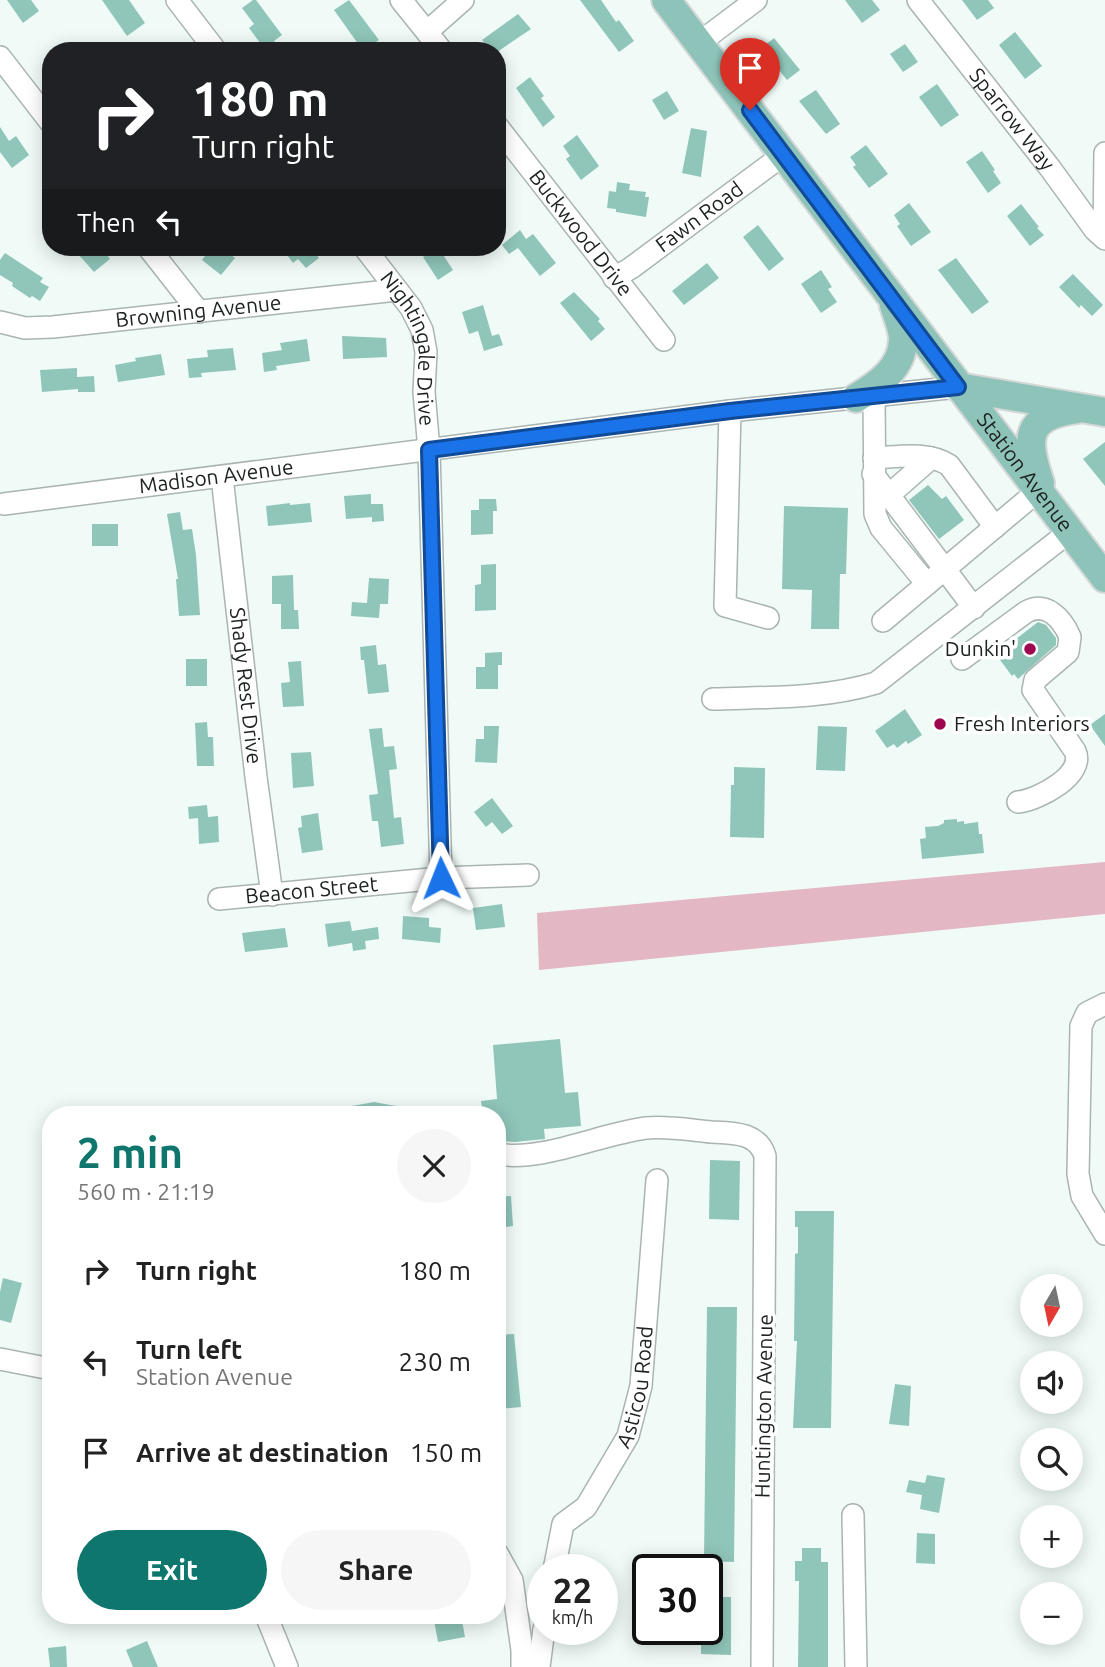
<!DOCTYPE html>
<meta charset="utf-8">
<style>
:root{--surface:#fff;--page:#f6f6f6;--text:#222;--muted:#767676;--accent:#0f766e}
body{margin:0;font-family:Ubuntu,sans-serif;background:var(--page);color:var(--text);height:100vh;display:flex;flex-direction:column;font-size:26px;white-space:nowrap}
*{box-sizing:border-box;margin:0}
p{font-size:23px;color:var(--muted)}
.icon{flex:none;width:38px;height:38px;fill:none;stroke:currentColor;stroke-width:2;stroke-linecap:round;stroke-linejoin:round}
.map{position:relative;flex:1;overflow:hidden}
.details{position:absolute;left:42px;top:1106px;width:464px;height:518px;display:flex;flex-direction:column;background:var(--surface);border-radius:28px;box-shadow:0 4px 18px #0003}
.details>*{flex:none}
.hud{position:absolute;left:42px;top:42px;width:464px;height:214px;border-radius:28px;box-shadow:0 4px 18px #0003;background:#202124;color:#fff;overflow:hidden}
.needle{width:46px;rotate:189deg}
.fabs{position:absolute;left:1020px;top:1274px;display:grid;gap:14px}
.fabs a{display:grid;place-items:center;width:63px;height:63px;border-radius:50%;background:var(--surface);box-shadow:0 4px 18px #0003;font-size:35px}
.speed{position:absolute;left:527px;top:1554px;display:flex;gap:14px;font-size:35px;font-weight:700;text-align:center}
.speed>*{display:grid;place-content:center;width:91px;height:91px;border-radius:50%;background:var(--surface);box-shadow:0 4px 18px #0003;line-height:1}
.speed small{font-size:18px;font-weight:400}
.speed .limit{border:4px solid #111;border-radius:10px;background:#fff;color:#111}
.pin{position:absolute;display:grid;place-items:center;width:60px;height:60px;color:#fff;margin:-72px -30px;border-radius:50% 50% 50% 0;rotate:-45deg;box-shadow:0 0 7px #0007}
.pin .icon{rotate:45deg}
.me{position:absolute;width:77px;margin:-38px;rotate:358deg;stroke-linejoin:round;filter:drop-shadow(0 0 5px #0008)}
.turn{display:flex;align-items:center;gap:24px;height:147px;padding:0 35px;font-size:32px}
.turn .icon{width:91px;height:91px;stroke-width:2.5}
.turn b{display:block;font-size:49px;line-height:60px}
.then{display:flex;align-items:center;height:66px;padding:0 35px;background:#0003;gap:14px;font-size:26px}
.round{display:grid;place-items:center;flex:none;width:74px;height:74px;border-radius:37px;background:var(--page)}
.headline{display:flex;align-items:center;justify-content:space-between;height:119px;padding:0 35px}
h1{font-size:42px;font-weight:700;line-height:52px;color:var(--accent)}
.cta{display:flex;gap:14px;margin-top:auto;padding:14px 35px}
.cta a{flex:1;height:80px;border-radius:42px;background:var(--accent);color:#fff;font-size:28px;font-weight:700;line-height:80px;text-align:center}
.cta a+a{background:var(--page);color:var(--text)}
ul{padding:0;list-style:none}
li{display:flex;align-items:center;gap:21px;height:91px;padding:0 35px}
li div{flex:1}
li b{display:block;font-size:26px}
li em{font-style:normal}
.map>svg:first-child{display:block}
.green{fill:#e3b7c3}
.building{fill:#90c5b9}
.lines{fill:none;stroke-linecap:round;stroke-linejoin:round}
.minor-casing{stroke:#aab4b1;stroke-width:24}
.major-casing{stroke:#d6d7d7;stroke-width:32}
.minor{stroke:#fff;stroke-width:21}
.major{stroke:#8ec3b9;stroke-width:28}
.route-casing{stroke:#114b97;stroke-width:18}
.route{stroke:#1a73e8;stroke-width:12}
.poi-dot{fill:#9e0750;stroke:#fff;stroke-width:2.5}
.labels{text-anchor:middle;stroke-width:7;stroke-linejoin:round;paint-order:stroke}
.street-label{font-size:21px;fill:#1d2120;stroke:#fff}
.poi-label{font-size:21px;fill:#1d2120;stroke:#fff;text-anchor:end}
</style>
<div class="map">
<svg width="1105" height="1667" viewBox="0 0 1105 1667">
<rect width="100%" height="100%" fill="#f0fbf8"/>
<path class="green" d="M 1105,862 L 1105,914 L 539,970 L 537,913 Z"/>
<g class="building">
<path d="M 7,0 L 31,0 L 39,11 L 23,23 Z"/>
<path d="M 102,0 L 129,0 L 145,23 L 127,36 Z"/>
<path d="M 253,0 L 256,0 L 282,35 L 274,41 L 282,51 L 266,51 L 249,28 L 254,24 L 242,8 Z"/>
<path d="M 349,0 L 379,40 L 368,47 L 366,44 L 361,48 L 334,10 Z"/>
<path d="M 580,0 L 601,0 L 616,22 L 619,20 L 634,41 L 619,52 Z"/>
<path d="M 845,0 L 872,0 L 880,10 L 862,23 Z"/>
<path d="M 962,0 L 988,0 L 994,8 L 977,20 Z"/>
<path d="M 518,14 L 531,29 L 497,52 L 492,51 L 482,40 Z"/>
<path d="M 1015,32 L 1042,66 L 1025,79 L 999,45 Z"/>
<path d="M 774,38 L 800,70 L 787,80 L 770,59 L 768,61 L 759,50 Z"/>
<path d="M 905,44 L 918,62 L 903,72 L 890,54 Z"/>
<path d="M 530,77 L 544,96 L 541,98 L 555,117 L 543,127 L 516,88 Z"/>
<path d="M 937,84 L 959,115 L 941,127 L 919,97 Z"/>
<path d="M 816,90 L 840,124 L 826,134 L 799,101 Z"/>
<path d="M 667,91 L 679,111 L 664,120 L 652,100 Z"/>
<path d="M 0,127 L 9,141 L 16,136 L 29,155 L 12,168 L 0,152 Z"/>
<path d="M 691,128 L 707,131 L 701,177 L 682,173 Z"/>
<path d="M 577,135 L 599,166 L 581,180 L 566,159 L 570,156 L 563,146 Z"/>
<path d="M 866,145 L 888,174 L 869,188 L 853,167 L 856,165 L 850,157 Z"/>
<path d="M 982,151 L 995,170 L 993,171 L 1001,183 L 988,193 L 966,162 Z"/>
<path d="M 617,182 L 630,184 L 629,190 L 646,192 L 645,197 L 649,197 L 646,217 L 616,212 L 616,209 L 607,208 L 609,191 L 616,192 Z"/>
<path d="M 909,203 L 931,232 L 911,246 L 897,226 L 900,224 L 894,215 Z"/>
<path d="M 1021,204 L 1039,227 L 1037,228 L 1044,235 L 1030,246 L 1007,216 Z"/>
<path d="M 758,225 L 784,259 L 769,271 L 743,237 Z"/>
<path d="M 520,230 L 526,239 L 533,234 L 556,263 L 540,276 L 518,248 L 509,254 L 502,245 Z"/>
<path d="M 87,247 L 101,247 L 110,259 L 94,272 L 78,254 Z"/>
<path d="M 212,247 L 221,247 L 235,258 L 221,275 L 202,260 Z"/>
<path d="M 289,247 L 313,247 L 311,248 L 319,258 L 306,268 L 298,259 L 293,263 L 285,252 Z"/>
<path d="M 438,247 L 453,270 L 438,280 L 423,257 Z"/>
<path d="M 5,253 L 43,278 L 40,282 L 49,287 L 40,301 L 32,296 L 30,298 L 12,286 L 13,283 L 0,275 L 0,260 Z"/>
<path d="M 956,258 L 989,302 L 972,314 L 938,270 Z"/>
<path d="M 707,263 L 719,278 L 684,305 L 672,291 Z"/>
<path d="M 821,270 L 832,287 L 828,289 L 837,302 L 821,313 L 801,284 Z"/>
<path d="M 1073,274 L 1103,305 L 1092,316 L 1081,305 L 1079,308 L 1059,287 Z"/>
<path d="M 574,292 L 600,319 L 598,321 L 605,329 L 591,341 L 560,303 Z"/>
<path d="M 483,305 L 492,336 L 499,334 L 503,345 L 484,351 L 478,331 L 469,334 L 462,312 Z"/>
<path d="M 342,336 L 386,338 L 387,357 L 343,359 Z"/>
<path d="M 307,339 L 310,361 L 276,366 L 277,370 L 264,372 L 262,353 L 282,350 L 280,343 Z"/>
<path d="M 233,348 L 236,370 L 201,373 L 202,377 L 189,378 L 187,359 L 208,357 L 207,350 Z"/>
<path d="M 161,354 L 165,375 L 118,382 L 115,365 L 136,361 L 135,358 Z"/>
<path d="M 77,368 L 77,377 L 94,376 L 95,392 L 78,392 L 78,389 L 42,392 L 40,370 Z"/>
<path d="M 1105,442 L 1105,486 L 1083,459 Z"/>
<path d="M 928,485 L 942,499 L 946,496 L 964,520 L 939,539 L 909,500 Z"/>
<path d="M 371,494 L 371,504 L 383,504 L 384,521 L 372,522 L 372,517 L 346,519 L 344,496 Z"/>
<path d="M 479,499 L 496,499 L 497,511 L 493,511 L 493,534 L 471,535 L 471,510 L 479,510 Z"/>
<path d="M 290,503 L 290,505 L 310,503 L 312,522 L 268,526 L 266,506 Z"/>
<path d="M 784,506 L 848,508 L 846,574 L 840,574 L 839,629 L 811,629 L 812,590 L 782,589 Z"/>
<path d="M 180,512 L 183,530 L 192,529 L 196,555 L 200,615 L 179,616 L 176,579 L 178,579 L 167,514 Z"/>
<rect x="92" y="524" width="26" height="22"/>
<path d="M 496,564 L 496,610 L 475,611 L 475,585 L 481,584 L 481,565 Z"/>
<path d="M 293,575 L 294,610 L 298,610 L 299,629 L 281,629 L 281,604 L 272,604 L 272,576 Z"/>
<path d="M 369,578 L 389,579 L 388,604 L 380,604 L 379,618 L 351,616 L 352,602 L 367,603 Z"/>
<path d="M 1038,622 L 1046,625 L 1056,638 L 1056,645 L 1018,679 L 1014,674 L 1012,676 L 1000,660 L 1002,658 L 998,653 Z"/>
<path d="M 376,645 L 378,665 L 386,664 L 389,692 L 368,694 L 364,660 L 361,660 L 360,647 Z"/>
<path d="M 502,652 L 502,665 L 498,665 L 498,689 L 476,689 L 476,667 L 485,667 L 485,653 Z"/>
<rect x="186" y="659" width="21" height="27"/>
<path d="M 301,661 L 304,706 L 283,707 L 281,683 L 290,682 L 288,662 Z"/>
<path d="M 905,709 L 922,735 L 908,744 L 906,741 L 897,748 L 894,744 L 887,748 L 875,731 Z"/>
<path d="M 1105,714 L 1105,746 L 1090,725 Z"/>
<path d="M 207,722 L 208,737 L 213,737 L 214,766 L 197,766 L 195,723 Z"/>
<path d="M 484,726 L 499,726 L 497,763 L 475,762 L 476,739 L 484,739 Z"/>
<path d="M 818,726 L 847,727 L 845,771 L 816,770 Z"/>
<path d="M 382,728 L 384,747 L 394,746 L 397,769 L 389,770 L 394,818 L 401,817 L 404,844 L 381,847 L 378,821 L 372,821 L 369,795 L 378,794 L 369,729 Z"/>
<path d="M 311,752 L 314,786 L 293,788 L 291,753 Z"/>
<path d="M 734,767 L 765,768 L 764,838 L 730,837 L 731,785 L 734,785 Z"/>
<path d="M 492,798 L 513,826 L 502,834 L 492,822 L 486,827 L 474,812 Z"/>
<path d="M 207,805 L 208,817 L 218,816 L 219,842 L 199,844 L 198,818 L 189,819 L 188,807 Z"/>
<path d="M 318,813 L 323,850 L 302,853 L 298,828 L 302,827 L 301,816 Z"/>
<path d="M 957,819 L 957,822 L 964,821 L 964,824 L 978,822 L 979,834 L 982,834 L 984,853 L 922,859 L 920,839 L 926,838 L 925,827 L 938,826 L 944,823 L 944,820 Z"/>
<path d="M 502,904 L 505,927 L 476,930 L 473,908 Z"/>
<path d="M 403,916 L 429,918 L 429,927 L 441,928 L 440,943 L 402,939 Z"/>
<path d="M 350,921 L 352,931 L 378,927 L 379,939 L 365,941 L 366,949 L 353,951 L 352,943 L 328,947 L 325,924 Z"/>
<path d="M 285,928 L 288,947 L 245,952 L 242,933 Z"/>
<path d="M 560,1039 L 565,1093 L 578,1092 L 581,1126 L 544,1129 L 545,1139 L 515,1142 L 497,1141 L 497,1115 L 483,1115 L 481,1101 L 497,1099 L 493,1045 Z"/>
<path d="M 374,1102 L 407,1108 L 407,1115 L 342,1115 L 341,1108 Z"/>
<path d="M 710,1160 L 740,1161 L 739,1220 L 709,1219 Z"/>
<path d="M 511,1196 L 513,1226 L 497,1228 L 497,1197 Z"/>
<path d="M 795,1211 L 834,1211 L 831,1428 L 793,1428 L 797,1341 L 794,1341 L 795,1254 L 798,1253 L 798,1227 L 795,1227 Z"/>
<path d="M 3,1278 L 22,1283 L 11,1323 L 0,1320 L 0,1292 Z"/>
<path d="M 707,1307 L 737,1307 L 734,1562 L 704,1561 Z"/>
<path d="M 514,1334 L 521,1407 L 499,1409 L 497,1406 L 497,1335 Z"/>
<path d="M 895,1384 L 911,1386 L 909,1426 L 889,1424 Z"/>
<path d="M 927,1475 L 945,1478 L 939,1513 L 920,1509 L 922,1495 L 906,1492 L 909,1480 L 925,1483 Z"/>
<path d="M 917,1533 L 935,1534 L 935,1564 L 916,1563 Z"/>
<path d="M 802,1548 L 821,1548 L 821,1562 L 828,1562 L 828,1667 L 798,1667 L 799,1581 L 795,1581 L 795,1561 L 802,1561 Z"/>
<path d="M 707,1597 L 731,1597 L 731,1655 L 701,1654 L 701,1629 L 707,1629 Z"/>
<path d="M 433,1615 L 461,1615 L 465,1637 L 438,1642 Z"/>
<path d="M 147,1641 L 158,1667 L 133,1667 L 126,1650 Z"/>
<path d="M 66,1646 L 67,1667 L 50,1667 L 48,1648 Z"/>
</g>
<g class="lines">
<defs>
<g id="minor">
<path d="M 177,0 L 216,51"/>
<path d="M 401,0 L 442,51"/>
<path id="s1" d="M 918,0 L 1050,168 L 1095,230 L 1105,239"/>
<path d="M 428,31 L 463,0"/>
<path d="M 699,43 L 756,0"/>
<path d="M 0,57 L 51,123"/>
<path id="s2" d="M 497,126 L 664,340"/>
<path d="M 1104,237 L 1105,153"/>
<path d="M 148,247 L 199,312"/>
<path id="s3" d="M 364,247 L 411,308 L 422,330 L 426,352 L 424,392 L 429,450 L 441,878"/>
<path id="s4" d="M 614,278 L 631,268 L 783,155"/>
<path id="s5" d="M 0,322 L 25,328 L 53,327 L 397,290"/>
<path d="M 874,396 L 875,514 L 881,528 L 927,584"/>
<path d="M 730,411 L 725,606 L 768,618"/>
<path d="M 874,458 C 898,457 927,451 949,465 L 995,527"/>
<path d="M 873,474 L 974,608"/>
<path id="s6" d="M 222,477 L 256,777 L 272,895"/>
<path d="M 889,495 L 931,458"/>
<path id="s7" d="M 4,504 L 730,411 L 958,387"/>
<path d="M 883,621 L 1039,490"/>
<path d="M 962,659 L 1026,612 C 1046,601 1062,618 1070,637 L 1068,652 L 1035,680 L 1033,690 L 1075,751 C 1086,775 1038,800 1018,802"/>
<path d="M 713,699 C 768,697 823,699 876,683 L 1069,532"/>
<path id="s8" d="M 219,899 L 441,878 L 528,875"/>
<path d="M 1105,1004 L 1087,1013 L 1081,1026 L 1078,1174 L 1082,1196 L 1105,1234"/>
<path d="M 497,1154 C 543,1162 599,1134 646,1128 C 667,1126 690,1130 711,1132 C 733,1133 758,1132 765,1156 L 762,1667"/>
<path d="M 0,1359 L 51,1369"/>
<path d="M 853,1515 L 856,1667"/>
<path d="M 497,1553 L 512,1580 L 522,1650 L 522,1667"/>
<path id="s9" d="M 554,1570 L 563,1524 L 586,1507 L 628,1436 L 641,1386 L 657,1180"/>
<path d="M 266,1615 L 287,1667"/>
<path d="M 539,1667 L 544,1629"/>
</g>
<g id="major">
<path id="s10" d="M 666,0 L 1105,578"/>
<path d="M 958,387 L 1105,412"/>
<path d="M 856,398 C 878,385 903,368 903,339 C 903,328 897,315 894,305"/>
<path d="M 1040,483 C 1025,439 1024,416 1077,409"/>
</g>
</defs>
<use href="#minor" class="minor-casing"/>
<use href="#major" class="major-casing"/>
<use href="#minor" class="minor"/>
<use href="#major" class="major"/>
</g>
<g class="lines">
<defs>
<path id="route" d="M 441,878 L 429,450 L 730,411 L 958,387 L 750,110"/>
</defs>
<use href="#route" class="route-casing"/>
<use href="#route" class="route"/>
</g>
<g class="poi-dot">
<circle cx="1030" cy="649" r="7"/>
<circle cx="940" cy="724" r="7"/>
</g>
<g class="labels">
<g class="street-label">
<text dy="7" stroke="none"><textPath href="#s1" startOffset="152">Sparrow Way</textPath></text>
<text dy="7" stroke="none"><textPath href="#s4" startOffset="105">Fawn Road</textPath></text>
<text dy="7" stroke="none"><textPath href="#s2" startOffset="136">Buckwood Drive</textPath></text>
<text dy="7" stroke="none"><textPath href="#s5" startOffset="200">Browning Avenue</textPath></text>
<text dy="7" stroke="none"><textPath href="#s3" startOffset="116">Nightingale Drive</textPath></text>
<text dy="7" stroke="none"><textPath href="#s10" startOffset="593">Station Avenue</textPath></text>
<text dy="7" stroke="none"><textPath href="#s7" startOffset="214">Madison Avenue</textPath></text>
<text dy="7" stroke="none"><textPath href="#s6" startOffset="210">Shady Rest Drive</textPath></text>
<text dy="7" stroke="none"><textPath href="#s8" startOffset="93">Beacon Street</textPath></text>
<text dy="7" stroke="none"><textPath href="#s9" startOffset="208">Asticou Road</textPath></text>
<text transform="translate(764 1406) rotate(-89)" y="7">Huntington Avenue</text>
</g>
<g class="poi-label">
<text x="1016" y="656">Dunkin'</text>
<text x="954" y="731" text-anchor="start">Fresh Interiors</text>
</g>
</g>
</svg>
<div class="fabs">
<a><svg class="needle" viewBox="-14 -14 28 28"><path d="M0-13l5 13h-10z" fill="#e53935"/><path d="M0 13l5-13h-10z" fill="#767676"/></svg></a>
<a><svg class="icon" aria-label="sound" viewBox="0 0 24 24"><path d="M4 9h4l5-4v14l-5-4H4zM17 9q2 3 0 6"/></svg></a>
<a><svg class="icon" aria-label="search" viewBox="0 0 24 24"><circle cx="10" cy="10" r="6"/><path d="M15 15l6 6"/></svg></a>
<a>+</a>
<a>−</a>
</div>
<div class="speed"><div>22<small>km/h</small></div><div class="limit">30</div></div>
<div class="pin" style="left:750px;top:110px;background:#d93025"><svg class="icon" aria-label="arrive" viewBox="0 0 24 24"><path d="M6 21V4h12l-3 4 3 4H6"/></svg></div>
<svg class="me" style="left:441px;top:878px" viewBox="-20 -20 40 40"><path d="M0-17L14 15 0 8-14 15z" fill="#1a73e8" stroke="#fff" stroke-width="4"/></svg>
<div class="hud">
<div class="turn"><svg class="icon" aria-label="right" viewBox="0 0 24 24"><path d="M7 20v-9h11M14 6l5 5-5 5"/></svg><div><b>180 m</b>Turn right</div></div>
<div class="then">Then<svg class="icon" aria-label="left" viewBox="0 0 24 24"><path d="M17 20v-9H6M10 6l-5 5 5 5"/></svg></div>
</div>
<section class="details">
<div class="headline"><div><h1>2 min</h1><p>560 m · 21:19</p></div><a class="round"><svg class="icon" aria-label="close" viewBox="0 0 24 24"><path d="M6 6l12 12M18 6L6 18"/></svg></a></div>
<ul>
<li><svg class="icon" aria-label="right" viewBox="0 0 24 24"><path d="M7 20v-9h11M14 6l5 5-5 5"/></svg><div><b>Turn right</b></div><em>180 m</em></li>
<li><svg class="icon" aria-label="left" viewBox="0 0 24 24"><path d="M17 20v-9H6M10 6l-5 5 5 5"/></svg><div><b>Turn left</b><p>Station Avenue</p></div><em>230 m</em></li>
<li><svg class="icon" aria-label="arrive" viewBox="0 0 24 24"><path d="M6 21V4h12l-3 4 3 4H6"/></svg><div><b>Arrive at destination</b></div><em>150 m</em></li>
</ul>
<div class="cta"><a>Exit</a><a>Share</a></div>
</section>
</div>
